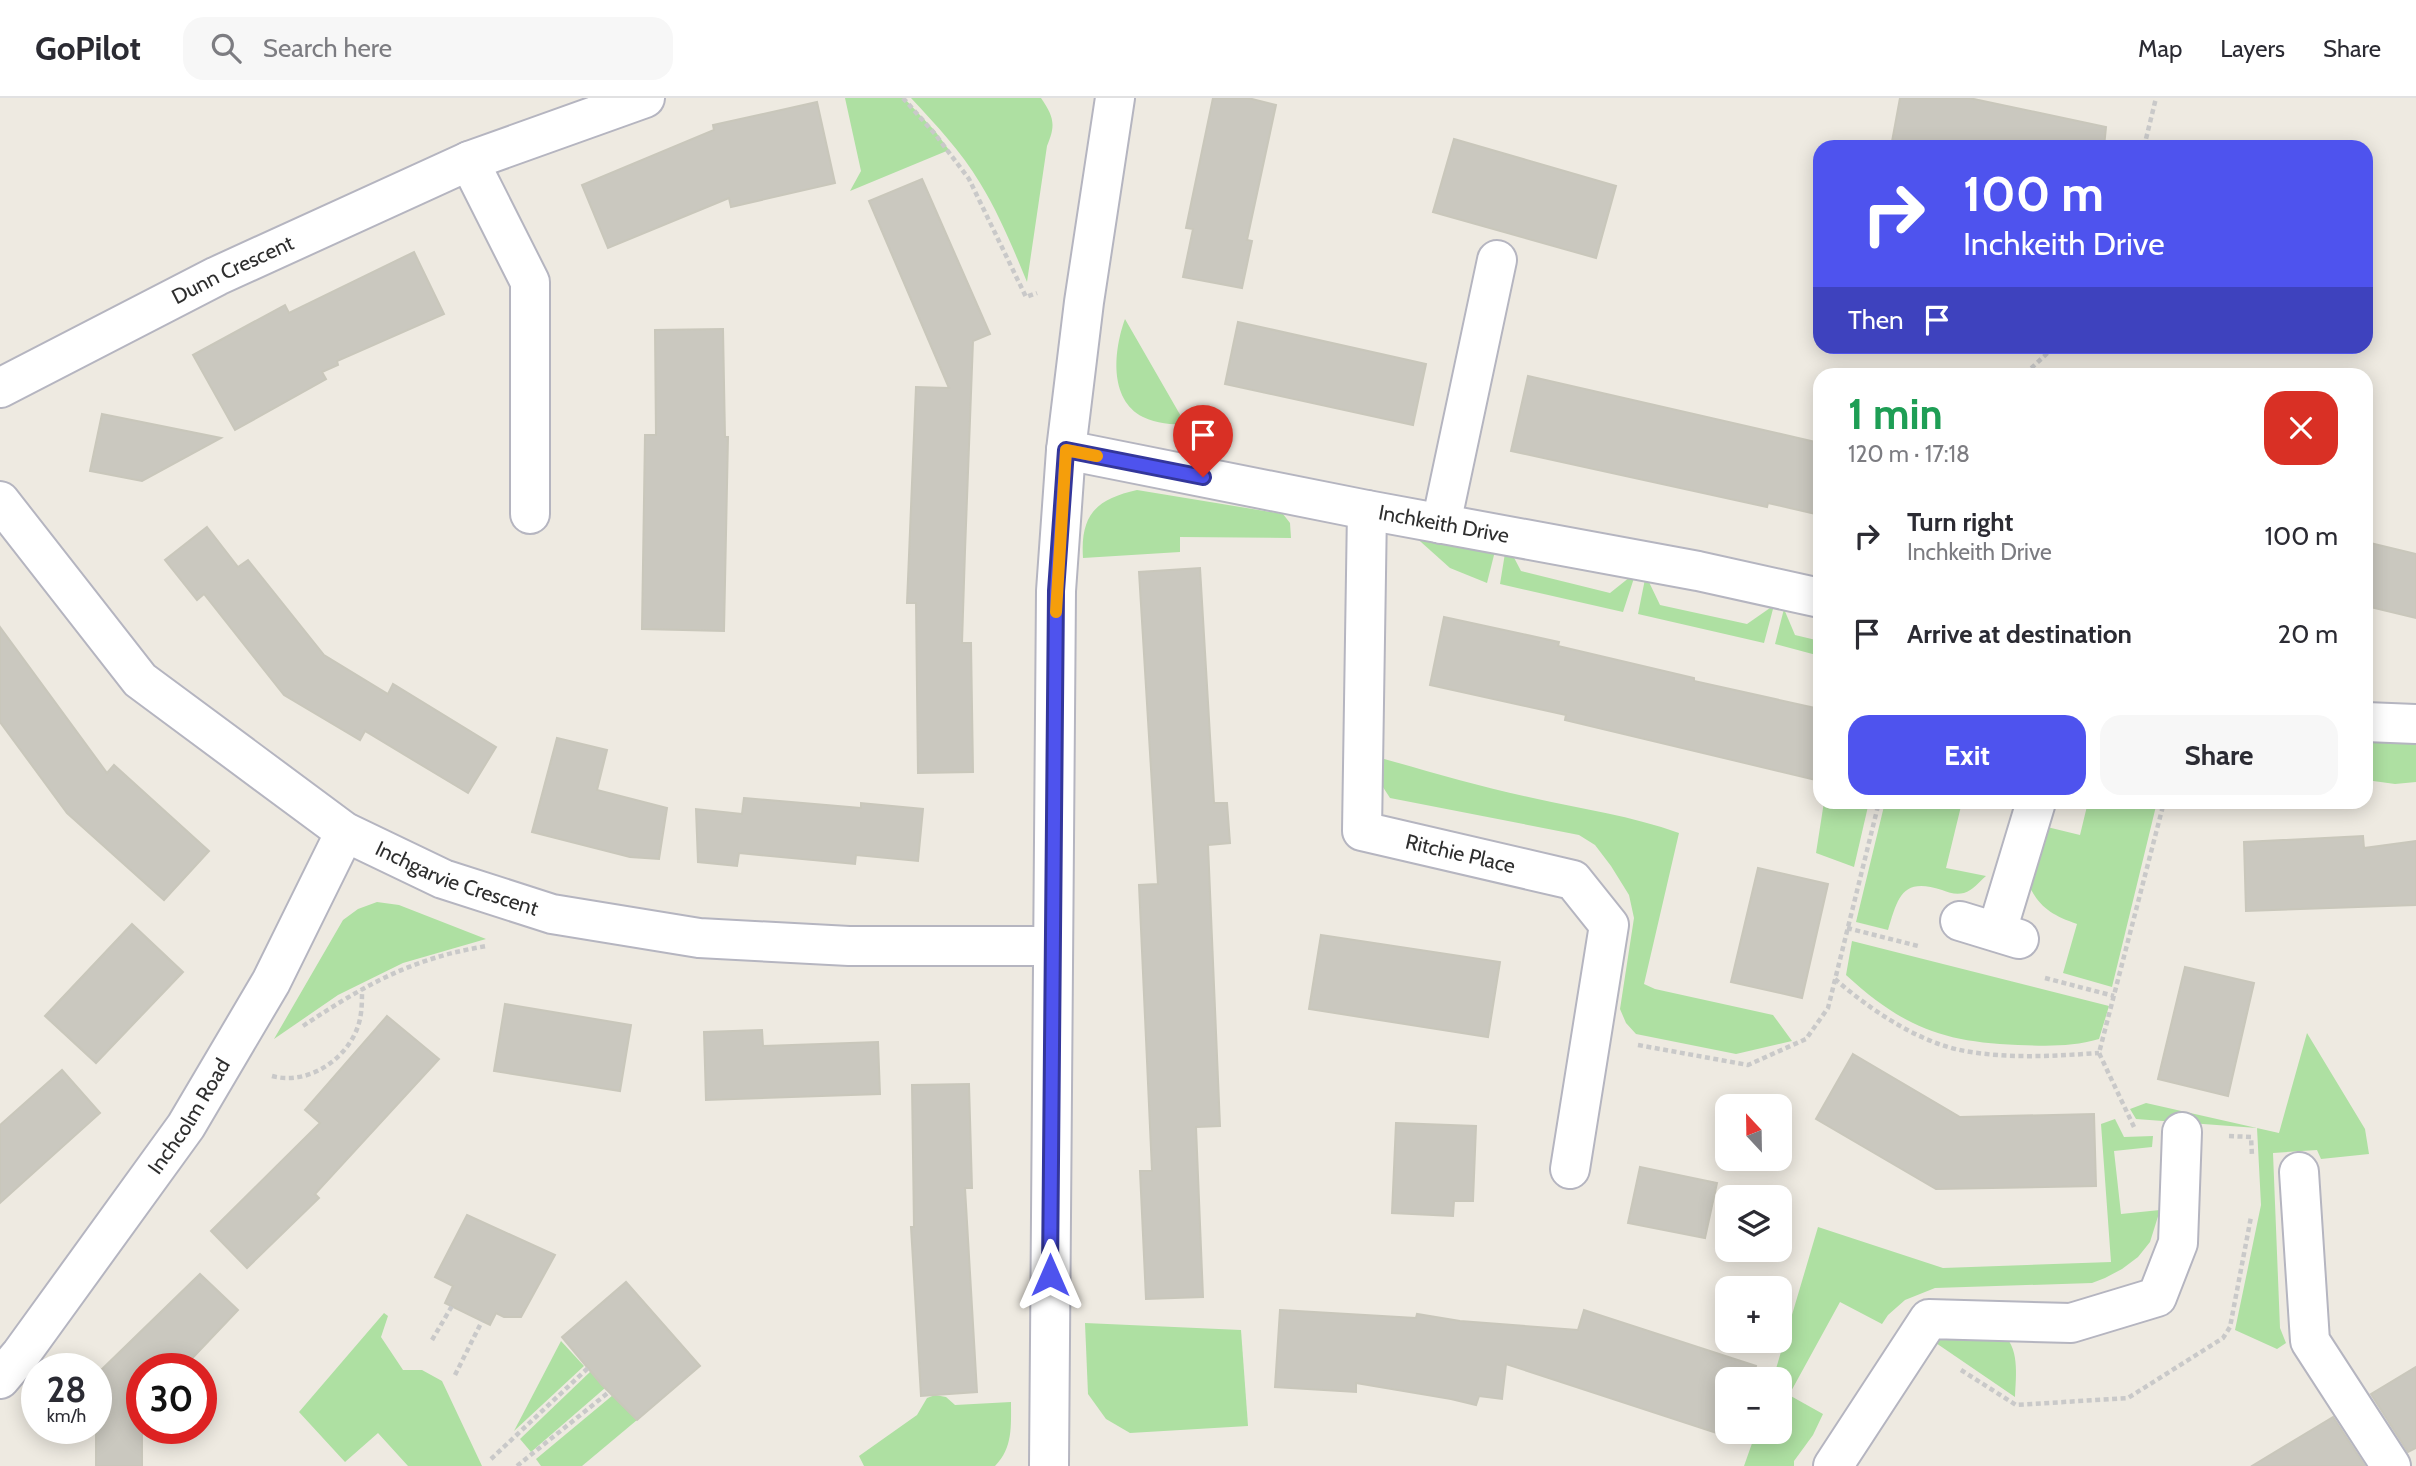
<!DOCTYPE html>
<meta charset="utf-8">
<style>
:root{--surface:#fff;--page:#f7f7f7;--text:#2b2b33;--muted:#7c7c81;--line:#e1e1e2;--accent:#4e53ee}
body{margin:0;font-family:Cabin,sans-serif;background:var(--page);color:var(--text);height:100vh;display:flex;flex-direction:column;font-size:26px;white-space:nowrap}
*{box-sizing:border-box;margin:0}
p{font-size:23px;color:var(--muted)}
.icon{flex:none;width:38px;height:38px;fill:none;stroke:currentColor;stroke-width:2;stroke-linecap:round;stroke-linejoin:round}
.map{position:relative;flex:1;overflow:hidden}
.panel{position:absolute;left:1813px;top:270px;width:560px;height:441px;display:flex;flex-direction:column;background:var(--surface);border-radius:21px;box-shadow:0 4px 18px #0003}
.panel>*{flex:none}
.top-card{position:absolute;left:1813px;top:42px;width:560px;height:214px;border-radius:21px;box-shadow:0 4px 18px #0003;background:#4e53ee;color:#fff;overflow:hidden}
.needle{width:46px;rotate:338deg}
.fabs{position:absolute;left:1715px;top:996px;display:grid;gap:14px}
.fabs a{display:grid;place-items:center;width:77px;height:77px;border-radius:14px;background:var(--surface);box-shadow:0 4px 18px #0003;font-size:35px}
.speed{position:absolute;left:21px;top:1255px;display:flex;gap:14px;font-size:35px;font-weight:700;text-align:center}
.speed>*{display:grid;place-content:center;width:91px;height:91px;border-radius:50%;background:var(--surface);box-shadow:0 4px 18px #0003;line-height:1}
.speed small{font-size:18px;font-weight:400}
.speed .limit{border:10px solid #d22;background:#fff;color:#111}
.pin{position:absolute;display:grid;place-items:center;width:60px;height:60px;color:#fff;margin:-72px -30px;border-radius:50% 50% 50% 0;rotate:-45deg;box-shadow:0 0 7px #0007}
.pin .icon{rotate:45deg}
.me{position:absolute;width:77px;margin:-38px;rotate:0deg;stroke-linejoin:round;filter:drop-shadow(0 0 5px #0008)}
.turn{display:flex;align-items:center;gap:24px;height:147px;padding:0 35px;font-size:32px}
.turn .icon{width:91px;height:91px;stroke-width:2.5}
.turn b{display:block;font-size:49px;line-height:60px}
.then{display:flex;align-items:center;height:66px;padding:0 35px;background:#0003;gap:14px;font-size:26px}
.round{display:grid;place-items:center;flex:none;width:74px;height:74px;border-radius:21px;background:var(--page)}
.headline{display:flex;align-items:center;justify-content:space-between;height:119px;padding:0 35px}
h1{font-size:42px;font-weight:800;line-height:52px;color:#1e9e55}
.action{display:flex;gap:14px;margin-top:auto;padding:14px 35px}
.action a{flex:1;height:80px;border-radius:21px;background:var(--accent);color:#fff;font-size:28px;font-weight:800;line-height:80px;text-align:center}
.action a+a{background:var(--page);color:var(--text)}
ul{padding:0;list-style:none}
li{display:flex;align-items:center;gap:21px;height:98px;padding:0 35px}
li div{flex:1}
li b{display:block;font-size:26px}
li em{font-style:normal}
header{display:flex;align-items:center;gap:42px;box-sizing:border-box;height:98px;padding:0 35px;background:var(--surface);border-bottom:2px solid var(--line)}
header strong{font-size:33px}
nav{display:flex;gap:38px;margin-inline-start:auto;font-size:24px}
.search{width:490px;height:63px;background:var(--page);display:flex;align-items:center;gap:18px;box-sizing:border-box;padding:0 24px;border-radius:21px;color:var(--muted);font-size:26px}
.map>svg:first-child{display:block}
.green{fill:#aee0a2}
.building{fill:#cac8bf;stroke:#c9c7bb;stroke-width:2}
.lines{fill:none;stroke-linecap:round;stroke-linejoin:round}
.minor-casing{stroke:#b5b5c0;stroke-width:42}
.path{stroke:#c9c9c9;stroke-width:4.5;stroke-dasharray:5 3.5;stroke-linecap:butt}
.minor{stroke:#fff;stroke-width:38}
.route-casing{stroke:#33369b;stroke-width:18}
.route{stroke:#4e53ee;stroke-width:12}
.slow{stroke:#f59e0b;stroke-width:12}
.labels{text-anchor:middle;stroke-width:7;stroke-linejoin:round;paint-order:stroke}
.street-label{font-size:21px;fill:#2e2e2e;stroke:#fff}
</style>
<header>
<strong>GoPilot</strong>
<div class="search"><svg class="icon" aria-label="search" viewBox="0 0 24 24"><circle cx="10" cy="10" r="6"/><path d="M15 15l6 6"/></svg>Search here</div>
<nav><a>Map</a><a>Layers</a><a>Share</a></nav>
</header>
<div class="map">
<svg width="2416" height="1368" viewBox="0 0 2416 1368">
<rect width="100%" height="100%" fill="#eeeae1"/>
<g class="green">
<path d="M 845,0 L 904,0 L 935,33 L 949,52 L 850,93 L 861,73 Z"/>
<path d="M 911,0 L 1041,0 C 1054,19 1056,27 1047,48 L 1027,184 C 1013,150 999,116 980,85 C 961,53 936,27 911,0 Z"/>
<path d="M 1125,221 L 1186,327 C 1171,326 1157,326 1143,319 C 1108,301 1114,251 1125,221 Z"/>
<path d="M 1137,392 L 1283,416 L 1290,425 L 1291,440 L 1180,439 L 1180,454 L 1083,460 C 1080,416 1097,401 1137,392 Z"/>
<path d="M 1402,427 L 1496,449 L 1487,485 L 1450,470 Z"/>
<path d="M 1506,449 L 1509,450 L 1521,473 L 1610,495 L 1630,479 L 1634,480 L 1623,514 L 1500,486 Z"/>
<path d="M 1645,481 L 1648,482 L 1660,507 L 1747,526 L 1770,510 L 1773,511 L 1764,545 L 1638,516 Z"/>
<path d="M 1784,511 L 1795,537 L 1820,543 L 1820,558 L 1775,546 Z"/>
<path d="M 2366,642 L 2416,644 L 2416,684 L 2395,686 L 2366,682 Z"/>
<path d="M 1377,659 C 1428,673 1480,689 1533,700 C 1582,711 1632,718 1679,735 L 1644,886 L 1655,891 L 1773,917 L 1792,943 L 1736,956 L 1636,936 L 1626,925 L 1620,911 L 1634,820 L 1629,797 L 1611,768 L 1595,747 L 1579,737 L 1390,700 L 1379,683 Z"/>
<path d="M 1824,704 L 1869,704 L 1854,769 L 1816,755 Z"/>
<path d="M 1885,704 L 1962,704 L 1946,770 L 1986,778 C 1979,784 1973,792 1964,795 C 1956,797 1950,795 1942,792 C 1902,779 1898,799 1888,832 L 1856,824 Z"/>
<path d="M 2088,704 L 2157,704 L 2112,889 L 2063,875 L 2077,826 C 2053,817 2041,811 2029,788 L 2043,728 L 2080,737 Z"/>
<path d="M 377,804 L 399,807 L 486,841 L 403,865 L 338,897 L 274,941 L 343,822 L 358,811 Z"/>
<path d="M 1852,843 L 2109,908 L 2099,941 C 2072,949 2046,948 2018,947 C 1942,944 1903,929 1846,877 Z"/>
<path d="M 2307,935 L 2365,1031 L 2369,1056 L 2321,1061 L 2317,1052 L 2273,1055 L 2280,1230 L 2286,1245 L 2277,1251 L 2235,1232 L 2261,1107 L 2257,1030 L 2136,1021 L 2130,1011 L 2146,1005 L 2279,1035 Z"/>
<path d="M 2115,1021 L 2124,1039 L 2153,1038 L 2152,1049 L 2114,1053 L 2121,1116 L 2160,1112 L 2150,1144 L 2138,1159 L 2122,1171 L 2105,1180 L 2092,1185 L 1935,1190 L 1905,1202 L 1888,1217 L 1882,1226 L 1840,1204 L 1789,1297 L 1823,1316 L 1813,1337 L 1794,1363 L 1794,1368 L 1744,1368 L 1756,1334 L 1780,1334 L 1780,1281 L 1773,1281 L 1818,1129 L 1943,1170 L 2111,1164 L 2101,1026 Z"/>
<path d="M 384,1215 L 388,1218 L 381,1239 L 403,1272 L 422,1272 L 442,1283 L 482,1368 L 408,1368 L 378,1335 L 345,1364 L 299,1314 Z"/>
<path d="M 1085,1225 L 1241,1232 L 1248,1328 L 1130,1335 L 1106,1321 L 1088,1296 Z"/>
<path d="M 2001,1234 C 2020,1249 2016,1277 2015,1299 L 1933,1243 Z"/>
<path d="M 561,1243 L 584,1268 L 514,1333 Z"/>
<path d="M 591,1273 L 605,1290 L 531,1354 L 520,1341 Z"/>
<path d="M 613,1297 L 637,1322 L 582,1368 L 541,1368 L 536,1361 Z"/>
<path d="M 935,1297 L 946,1299 L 955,1307 L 1011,1304 C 1011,1328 1013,1350 995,1368 L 864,1368 L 859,1358 L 917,1317 L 927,1300 Z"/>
</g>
<g class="building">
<path d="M 1213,0 L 1248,0 L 1276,7 L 1247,142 L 1252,143 L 1242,190 L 1183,179 L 1193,131 L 1186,130 Z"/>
<path d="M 1900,0 L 1969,0 L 2106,29 L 2104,49 L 1891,49 Z"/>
<path d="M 817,4 L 835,85 L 731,109 L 729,100 L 608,150 L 582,87 L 714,32 L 713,27 Z"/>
<path d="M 1454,41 L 1616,88 L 1596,160 L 1433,114 Z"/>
<path d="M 922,81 L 990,236 L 973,243 L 965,453 L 962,545 L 971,545 L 973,674 L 918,675 L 916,505 L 907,505 L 916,289 L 949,290 L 869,103 Z"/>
<path d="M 414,154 L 444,216 L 337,263 L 338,267 L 322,274 L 326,281 L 235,332 L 193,257 L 285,207 L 289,215 Z"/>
<path d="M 1238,224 L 1426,266 L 1413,327 L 1225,286 Z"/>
<path d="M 723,231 L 725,339 L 728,339 L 724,533 L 642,531 L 645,337 L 656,337 L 655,232 Z"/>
<path d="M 1528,278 L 1820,345 L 1820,417 L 1768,405 L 1767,409 L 1511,353 Z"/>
<path d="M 102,316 L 221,340 L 142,383 L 90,373 Z"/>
<path d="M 207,429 L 238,469 L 248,462 L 324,557 L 388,596 L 393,586 L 496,649 L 468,695 L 365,633 L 360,642 L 284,597 L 204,496 L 197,502 L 165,462 Z"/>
<path d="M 2366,444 L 2416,456 L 2416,520 L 2366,508 Z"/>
<path d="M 1200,470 L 1214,705 L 1227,705 L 1230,745 L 1208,747 L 1220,1028 L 1196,1029 L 1203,1199 L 1146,1201 L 1140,1073 L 1152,1073 L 1139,787 L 1158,786 L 1139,474 Z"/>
<path d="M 1444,519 L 1559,544 L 1558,548 L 1694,580 L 1694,583 L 1820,611 L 1820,683 L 1565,622 L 1566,617 L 1430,587 Z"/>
<path d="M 0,529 L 107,675 L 114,667 L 209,753 L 164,802 L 67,715 L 0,624 Z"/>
<path d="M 557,640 L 607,652 L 597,692 L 667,710 L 659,761 L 630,759 L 532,734 Z"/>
<path d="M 744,700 L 861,710 L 861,705 L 923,711 L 918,763 L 856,757 L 855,766 L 739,755 L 737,768 L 698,764 L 696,711 L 742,716 Z"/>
<path d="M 2363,738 L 2364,750 L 2416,743 L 2416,807 L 2246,813 L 2244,744 Z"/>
<path d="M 1758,770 L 1828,786 L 1802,900 L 1731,884 Z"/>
<path d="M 132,826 L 183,874 L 96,965 L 45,918 Z"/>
<path d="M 1321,837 L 1500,864 L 1488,939 L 1309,911 Z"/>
<path d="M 2185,869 L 2254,885 L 2228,998 L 2158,981 Z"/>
<path d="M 505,906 L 631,927 L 620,993 L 494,973 Z"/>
<path d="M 387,918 L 439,961 L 315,1096 L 319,1100 L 247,1170 L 211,1133 L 320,1025 L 305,1012 Z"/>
<path d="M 762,932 L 763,948 L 878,944 L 880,996 L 706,1002 L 704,934 Z"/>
<path d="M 1853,956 L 1960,1019 L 2094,1016 L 2096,1088 L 1936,1091 L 1816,1021 Z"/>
<path d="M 62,972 L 100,1015 L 0,1105 L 0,1027 Z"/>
<path d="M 969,986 L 972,1090 L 965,1090 L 977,1294 L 921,1298 L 911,1129 L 914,1129 L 912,987 Z"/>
<path d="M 1396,1025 L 1476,1028 L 1473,1103 L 1454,1103 L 1453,1118 L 1392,1115 Z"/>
<path d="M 1640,1069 L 1717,1085 L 1705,1140 L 1628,1125 Z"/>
<path d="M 467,1117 L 555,1157 L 521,1219 L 504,1219 L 496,1215 L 490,1227 L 445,1205 L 453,1188 L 435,1179 Z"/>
<path d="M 200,1176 L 238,1212 L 183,1270 L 142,1270 L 142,1368 L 96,1368 L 96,1277 Z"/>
<path d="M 626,1184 L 700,1268 L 637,1322 L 602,1287 L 562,1239 Z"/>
<path d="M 1280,1212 L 1416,1220 L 1417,1216 L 1460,1223 L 1578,1232 L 1584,1212 L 1756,1268 L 1752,1281 L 1727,1281 L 1727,1334 L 1735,1334 L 1732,1340 L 1506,1266 L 1502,1301 L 1479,1298 L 1476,1307 L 1451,1301 L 1356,1285 L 1356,1294 L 1275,1289 Z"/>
<path d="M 2416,1269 L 2416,1350 L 2408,1354 L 2371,1296 Z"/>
<path d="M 2333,1319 L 2365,1368 L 2252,1368 Z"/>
</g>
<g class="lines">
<defs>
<g id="minor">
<path d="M 469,63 L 530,184 L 530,416"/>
<path id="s1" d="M 0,290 L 217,178 L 469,63 L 645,0"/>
<path id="s2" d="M 1066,352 L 1367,412 L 1698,473 L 1820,500"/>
<path id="s3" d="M 0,403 L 140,582 L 345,734 L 443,781 L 552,816 L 699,840 L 849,848 L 1052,848"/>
<path id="s4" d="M 1367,412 L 1362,733 L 1573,782 L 1609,827 L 1570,1071"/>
<path d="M 1441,426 L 1497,162"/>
<path d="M 2366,624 L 2416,626"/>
<path d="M 1960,823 L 2019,841"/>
<path d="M 1997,833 L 2036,704"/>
<path d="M 2299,1074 L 2310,1243 L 2391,1368"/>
<path id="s5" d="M 0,1281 L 21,1256 L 186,1028 L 271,884 L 345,734"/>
<path d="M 1049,1368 L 1056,493 L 1066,352 L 1084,204 L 1115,0"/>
<path d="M 1833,1368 L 1929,1221 L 2071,1225 L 2157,1199 L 2178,1145 L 2182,1034"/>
</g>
</defs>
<use href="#minor" class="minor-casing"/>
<g class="path">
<path d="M 903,0 L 935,36 L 969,81 L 1026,199 L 1037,195"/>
<path d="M 2144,49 L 2156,0"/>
<path d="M 2025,276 L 2055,248"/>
<path d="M 1847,830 L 1918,848"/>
<path d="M 2045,880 L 2114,898"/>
<path d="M 1835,881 C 1869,911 1919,945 1965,953 C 2009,961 2055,958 2099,955"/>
<path d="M 303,928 C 345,900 389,873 438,859 C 454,854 470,851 486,848"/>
<path d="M 1638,947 L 1748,967 L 1806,941 L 1828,910 L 1879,704"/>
<path d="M 272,978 C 309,988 349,960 359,925 C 362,914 362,903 362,892"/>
<path d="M 2134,1029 L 2099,955 L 2164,704"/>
<path d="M 2229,1038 L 2251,1039 L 2252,1058"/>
<path d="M 432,1242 L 452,1208"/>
<path d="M 1961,1272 L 2016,1307 L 2128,1300 L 2223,1240 L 2230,1229 L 2251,1119"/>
<path d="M 455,1277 L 482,1223"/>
<path d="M 491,1361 L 588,1270"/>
<path d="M 517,1368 L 609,1294"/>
</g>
<use href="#minor" class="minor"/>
</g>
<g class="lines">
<defs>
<path id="route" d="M 1050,1177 L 1056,493 L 1066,352 L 1203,379"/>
</defs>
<use href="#route" class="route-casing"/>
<use href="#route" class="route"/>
<path class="slow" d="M 1056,514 L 1066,352 L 1097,358"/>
</g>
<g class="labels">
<g class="street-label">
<text dy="7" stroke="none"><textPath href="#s1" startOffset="261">Dunn Crescent</textPath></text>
<text dy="7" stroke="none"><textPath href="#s2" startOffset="385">Inchkeith Drive</textPath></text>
<text dy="7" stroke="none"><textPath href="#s4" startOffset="422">Ritchie Place</textPath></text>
<text dy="7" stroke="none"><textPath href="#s3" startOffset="604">Inchgarvie Crescent</textPath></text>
<text dy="7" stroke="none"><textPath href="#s5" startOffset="324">Inchcolm Road</textPath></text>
</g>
</g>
</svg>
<div class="fabs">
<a><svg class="needle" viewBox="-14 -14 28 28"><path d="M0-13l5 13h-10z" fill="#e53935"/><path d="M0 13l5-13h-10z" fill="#7c7c81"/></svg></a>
<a><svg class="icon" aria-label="layers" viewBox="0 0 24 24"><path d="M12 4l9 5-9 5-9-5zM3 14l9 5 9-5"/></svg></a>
<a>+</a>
<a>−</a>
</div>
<div class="speed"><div>28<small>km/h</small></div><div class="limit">30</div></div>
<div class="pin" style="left:1203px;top:379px;background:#d93025"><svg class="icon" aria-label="arrive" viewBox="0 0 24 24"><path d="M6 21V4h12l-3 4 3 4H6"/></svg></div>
<svg class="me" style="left:1050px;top:1177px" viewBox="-20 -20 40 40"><path d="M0-17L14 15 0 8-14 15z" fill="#4e53ee" stroke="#fff" stroke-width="4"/></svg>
<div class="top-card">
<div class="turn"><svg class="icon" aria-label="right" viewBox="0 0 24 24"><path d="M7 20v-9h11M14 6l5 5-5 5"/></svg><div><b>100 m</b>Inchkeith Drive</div></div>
<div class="then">Then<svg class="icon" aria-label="arrive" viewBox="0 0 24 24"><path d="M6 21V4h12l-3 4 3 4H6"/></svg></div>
</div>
<section class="panel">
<div class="headline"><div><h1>1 min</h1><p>120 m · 17:18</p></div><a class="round" style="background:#d93025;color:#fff"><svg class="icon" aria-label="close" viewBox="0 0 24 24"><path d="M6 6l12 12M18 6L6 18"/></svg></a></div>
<ul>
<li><svg class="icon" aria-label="right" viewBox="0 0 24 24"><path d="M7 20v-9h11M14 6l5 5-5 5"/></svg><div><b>Turn right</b><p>Inchkeith Drive</p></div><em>100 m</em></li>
<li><svg class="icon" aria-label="arrive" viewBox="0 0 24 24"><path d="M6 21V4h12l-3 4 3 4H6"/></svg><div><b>Arrive at destination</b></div><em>20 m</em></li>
</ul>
<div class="action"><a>Exit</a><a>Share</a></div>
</section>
</div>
